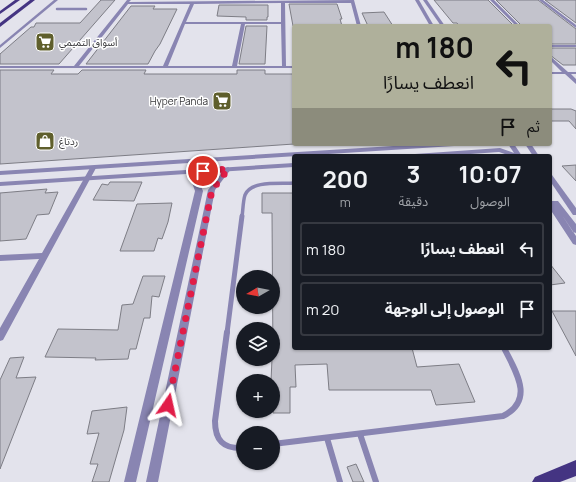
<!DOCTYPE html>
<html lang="ar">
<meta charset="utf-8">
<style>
:root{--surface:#171b24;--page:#20242c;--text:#f1f3f6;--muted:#9ea1a6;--line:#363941}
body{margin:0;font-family:Manrope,"Noto Sans Arabic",sans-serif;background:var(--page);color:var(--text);direction:rtl;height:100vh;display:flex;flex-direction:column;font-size:15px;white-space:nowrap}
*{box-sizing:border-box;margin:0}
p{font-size:13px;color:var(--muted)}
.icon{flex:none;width:22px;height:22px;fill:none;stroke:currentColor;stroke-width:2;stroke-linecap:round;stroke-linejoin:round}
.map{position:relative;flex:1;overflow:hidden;direction:ltr}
.sheet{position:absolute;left:292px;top:154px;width:260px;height:196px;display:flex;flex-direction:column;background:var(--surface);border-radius:4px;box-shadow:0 1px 3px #0004;direction:rtl}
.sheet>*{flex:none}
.banner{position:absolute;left:292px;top:24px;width:260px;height:122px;border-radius:4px;box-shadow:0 1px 3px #0004;direction:rtl;background:#afb09b;color:#111;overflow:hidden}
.needle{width:26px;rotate:261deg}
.fabs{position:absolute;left:236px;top:270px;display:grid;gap:8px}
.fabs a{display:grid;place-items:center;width:44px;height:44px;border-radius:50%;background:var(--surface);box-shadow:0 1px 3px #0004;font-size:20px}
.pin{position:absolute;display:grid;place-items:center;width:34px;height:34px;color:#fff;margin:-17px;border:2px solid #fff;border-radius:50%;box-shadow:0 1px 4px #0007}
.me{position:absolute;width:44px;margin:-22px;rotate:11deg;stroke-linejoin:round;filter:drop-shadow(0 0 3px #0008)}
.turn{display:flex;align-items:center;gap:14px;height:84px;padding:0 12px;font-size:18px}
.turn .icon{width:52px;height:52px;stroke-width:2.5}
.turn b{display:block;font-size:28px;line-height:34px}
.then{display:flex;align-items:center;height:38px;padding:0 12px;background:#0003;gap:8px;font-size:15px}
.eta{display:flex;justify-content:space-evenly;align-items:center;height:68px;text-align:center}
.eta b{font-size:24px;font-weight:700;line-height:28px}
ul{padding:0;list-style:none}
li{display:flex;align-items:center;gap:12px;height:54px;margin:0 8px 6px;padding:0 4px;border:2px solid var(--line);border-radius:4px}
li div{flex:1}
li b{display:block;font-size:15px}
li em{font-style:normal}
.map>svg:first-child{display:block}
.building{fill:#c3c3cc;stroke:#7d7d85}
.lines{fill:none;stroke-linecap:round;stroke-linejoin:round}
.service-far3{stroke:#8985b2;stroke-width:2.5}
.service-far2{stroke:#8985b2;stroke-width:3.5}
.service-far1{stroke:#8985b2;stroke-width:5}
.service{stroke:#8985b2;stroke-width:6}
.minor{fill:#8985b2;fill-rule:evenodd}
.tertiary{fill:#8985b2;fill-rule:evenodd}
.primary{fill:#443482;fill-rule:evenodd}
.route{stroke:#e11d48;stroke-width:7;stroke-dasharray:0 12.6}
.labels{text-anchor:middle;stroke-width:3;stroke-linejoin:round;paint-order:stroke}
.far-poi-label{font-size:10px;fill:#343437;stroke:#fff;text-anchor:start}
</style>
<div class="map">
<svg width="576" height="482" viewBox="0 0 576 482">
<rect width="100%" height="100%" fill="#e3e3ec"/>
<g class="building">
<path d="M 101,0 L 115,0 L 59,64 L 0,64 L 0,54 L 31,27 L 34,27 L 36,23 L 80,23 Z"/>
<path d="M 434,0 L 488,0 L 514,26 L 459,26 L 457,23 L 453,23 Z"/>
<path d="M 496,0 L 538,0 L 576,29 L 576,44 L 550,44 L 550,26 L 522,26 Z"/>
<path d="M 545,0 L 576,0 L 576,23 Z"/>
<path d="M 289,4 L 337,4 L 342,19 L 340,19 L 342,26 L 293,26 Z"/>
<path d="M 219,5 L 268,5 L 268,17 L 267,17 L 267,20 L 246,20 L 246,17 L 217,16 Z"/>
<path d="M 131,6 L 155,6 L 153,9 L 177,9 L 160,44 L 155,51 L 148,64 L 86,64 Z"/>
<path d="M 384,12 L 393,26 L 368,26 L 362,13 Z"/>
<path d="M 246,26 L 267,26 L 265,64 L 239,64 Z"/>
<path d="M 550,48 L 576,48 L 576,65 L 563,65 L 550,55 Z"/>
<path d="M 0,70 L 54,70 L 51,74 L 78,74 L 82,70 L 146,70 L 144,74 L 237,74 L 237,70 L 265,70 L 265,74 L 294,74 L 294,144 L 0,164 Z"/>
<path d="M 550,109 L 571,109 L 576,111 L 576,129 L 569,121 L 550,121 Z"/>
<path d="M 576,165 L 576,181 L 562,166 Z"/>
<path d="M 110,182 L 142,182 L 134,201 L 93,200 L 102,184 L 108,185 Z"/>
<path d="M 47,189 L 45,193 L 58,192 L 49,214 L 37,215 L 26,239 L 0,241 L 0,193 Z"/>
<path d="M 262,193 L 294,193 L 294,348 L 412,348 L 417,367 L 459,364 L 475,402 L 436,405 L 431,390 L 329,390 L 327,364 L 295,365 L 296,387 L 290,387 L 290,413 L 273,413 L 273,381 L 271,381 L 272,359 L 273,359 L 272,213 L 262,213 Z"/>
<path d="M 172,203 L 168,222 L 162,239 L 158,238 L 154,251 L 120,251 L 137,204 Z"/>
<path d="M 550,264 L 565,283 L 550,285 Z"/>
<path d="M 143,276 L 165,276 L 159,297 L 152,296 L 150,318 L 144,318 L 136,349 L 130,349 L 128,359 L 95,360 L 96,358 L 45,357 L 58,329 L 118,330 L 122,305 L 133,304 Z"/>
<path d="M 552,311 L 576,311 L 576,356 Z"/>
<path d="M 24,357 L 16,378 L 36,377 L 0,469 L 0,380 L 10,358 Z"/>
<path d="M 127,407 L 124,430 L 109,482 L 92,482 L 98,464 L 90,464 L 99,433 L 87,434 L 92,411 Z"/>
<path d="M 356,464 L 364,482 L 353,482 L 347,467 Z"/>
</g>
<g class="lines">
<path class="service-far3" d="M 57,9 L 86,9"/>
<path class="service-far2" d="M 242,217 C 243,210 243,201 245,195 C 251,180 280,184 294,183"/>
<path class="service-far1" d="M 227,333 L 242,216"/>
<g class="service">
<path d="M 227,332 L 215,421 C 215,440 223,449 243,448"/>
<path d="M 360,434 L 376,482"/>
<path d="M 327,438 L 340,482"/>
<path d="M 273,444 L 503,416 C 535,400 516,372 504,348"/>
</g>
<g class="minor">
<path d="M 54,0 L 58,0 L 0,48 L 0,45 Z"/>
<path d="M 127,0 L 131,0 L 129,2 L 354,0 L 361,26 L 357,26 L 351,3 L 285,3 L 286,66 L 294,66 L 294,68 L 0,68 L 0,66 L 74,66 ZM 281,3 L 281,22 L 186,22 L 194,4 ZM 128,4 L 190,4 L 163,66 L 79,66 ZM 185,24 L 241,24 L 232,66 L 168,66 ZM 245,24 L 281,24 L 282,66 L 237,66 Z"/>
<path d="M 490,0 L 494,0 L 520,26 L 516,26 Z"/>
<path d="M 539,0 L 543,0 L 576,25 L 576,28 Z"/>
<rect x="550" y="45" width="26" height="2"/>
<path d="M 550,56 L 568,72 L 576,72 L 576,74 L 571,74 L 576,79 L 576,84 L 565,74 L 550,74 L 550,72 L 562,72 L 550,60 Z"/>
<path d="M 93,166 L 96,168 L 3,340 L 0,341 L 0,328 L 39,259 L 0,261 L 0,255 L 42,253 L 90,168 Z"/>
<path d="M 228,167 L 231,169 L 215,190 L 158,482 L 146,482 L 208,190 L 226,168 Z"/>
<path d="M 191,169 L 194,171 L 203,191 L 136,482 L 124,482 L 195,191 L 188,171 Z"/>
</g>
<g class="tertiary">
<path d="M 415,0 L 419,0 L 434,26 L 430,26 Z"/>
<path d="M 423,0 L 427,0 L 445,26 L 441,26 Z"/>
<path d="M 425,144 L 457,144 L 454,146 L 0,175 L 0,171 Z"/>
<path d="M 508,144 L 514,144 L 522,156 L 511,156 L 499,152 L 442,156 L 412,156 L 415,154 L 500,148 L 514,153 Z"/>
<path d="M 525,144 L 531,144 L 539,156 L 533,156 Z"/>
<path d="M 294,163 L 294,167 L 0,186 L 0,182 Z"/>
<path d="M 550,174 L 552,175 L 576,208 L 576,215 L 573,215 L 550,181 Z"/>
<path d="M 550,201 L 558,201 L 576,224 L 576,233 L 573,232 L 562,215 L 576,236 L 576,245 L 573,244 L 550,209 Z"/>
</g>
<g class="primary">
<path d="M 15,0 L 20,0 L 0,14 L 0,11 Z"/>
<path d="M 30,0 L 35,0 L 0,27 L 0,23 Z"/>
<path d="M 576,460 L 576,476 L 560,482 L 532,482 L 535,477 Z"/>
</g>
</g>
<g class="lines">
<path class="route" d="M 168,405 L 212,190 L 228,169 L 203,171"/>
</g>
<defs>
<symbol id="supermarket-square" viewBox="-11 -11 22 22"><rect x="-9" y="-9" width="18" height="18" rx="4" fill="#5f5f2c" stroke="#fff"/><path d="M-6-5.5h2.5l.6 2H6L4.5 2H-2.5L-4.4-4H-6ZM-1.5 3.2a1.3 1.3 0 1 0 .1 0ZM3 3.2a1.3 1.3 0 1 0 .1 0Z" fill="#fff"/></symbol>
<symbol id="shop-square" viewBox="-11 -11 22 22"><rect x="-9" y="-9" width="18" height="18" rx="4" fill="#5f5f2c" stroke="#fff"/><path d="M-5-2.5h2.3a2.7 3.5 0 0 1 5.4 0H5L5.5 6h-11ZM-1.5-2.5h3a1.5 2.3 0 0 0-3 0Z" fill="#fff"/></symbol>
</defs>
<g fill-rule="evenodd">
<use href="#supermarket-square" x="34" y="31" width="22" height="22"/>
<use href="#supermarket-square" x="211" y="90" width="22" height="22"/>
<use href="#shop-square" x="34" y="130" width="22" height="22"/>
</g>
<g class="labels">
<g class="far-poi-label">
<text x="59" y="46">أسواق التميمي</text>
<text x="208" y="105" text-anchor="end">Hyper Panda</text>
<text x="59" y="145">ردتاغ</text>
</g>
</g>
</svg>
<div class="fabs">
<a><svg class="needle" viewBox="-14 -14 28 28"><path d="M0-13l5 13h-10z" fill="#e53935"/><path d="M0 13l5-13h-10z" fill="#9ea1a6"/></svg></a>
<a><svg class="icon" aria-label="layers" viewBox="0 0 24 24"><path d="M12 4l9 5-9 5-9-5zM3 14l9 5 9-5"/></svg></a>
<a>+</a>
<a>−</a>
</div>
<div class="pin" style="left:203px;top:171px;background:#d93025"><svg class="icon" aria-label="arrive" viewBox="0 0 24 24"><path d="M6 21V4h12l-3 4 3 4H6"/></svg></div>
<svg class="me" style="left:168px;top:405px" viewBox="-20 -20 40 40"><path d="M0-17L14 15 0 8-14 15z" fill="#e11d48" stroke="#fff" stroke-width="4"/></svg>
<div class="banner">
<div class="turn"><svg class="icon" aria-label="left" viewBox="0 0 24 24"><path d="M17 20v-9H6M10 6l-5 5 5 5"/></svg><div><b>180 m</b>انعطف يسارًا</div></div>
<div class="then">ثم<svg class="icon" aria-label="arrive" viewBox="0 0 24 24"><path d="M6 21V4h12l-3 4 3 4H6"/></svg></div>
</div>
<section class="sheet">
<div class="eta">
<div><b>10:07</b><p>الوصول</p></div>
<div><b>3</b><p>دقيقة</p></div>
<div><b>200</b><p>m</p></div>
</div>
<ul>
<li><svg class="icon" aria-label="left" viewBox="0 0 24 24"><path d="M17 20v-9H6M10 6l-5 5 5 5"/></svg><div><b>انعطف يسارًا</b></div><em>180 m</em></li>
<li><svg class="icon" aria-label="arrive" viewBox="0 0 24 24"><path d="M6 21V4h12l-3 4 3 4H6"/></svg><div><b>الوصول إلى الوجهة</b></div><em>20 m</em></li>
</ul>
</section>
</div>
